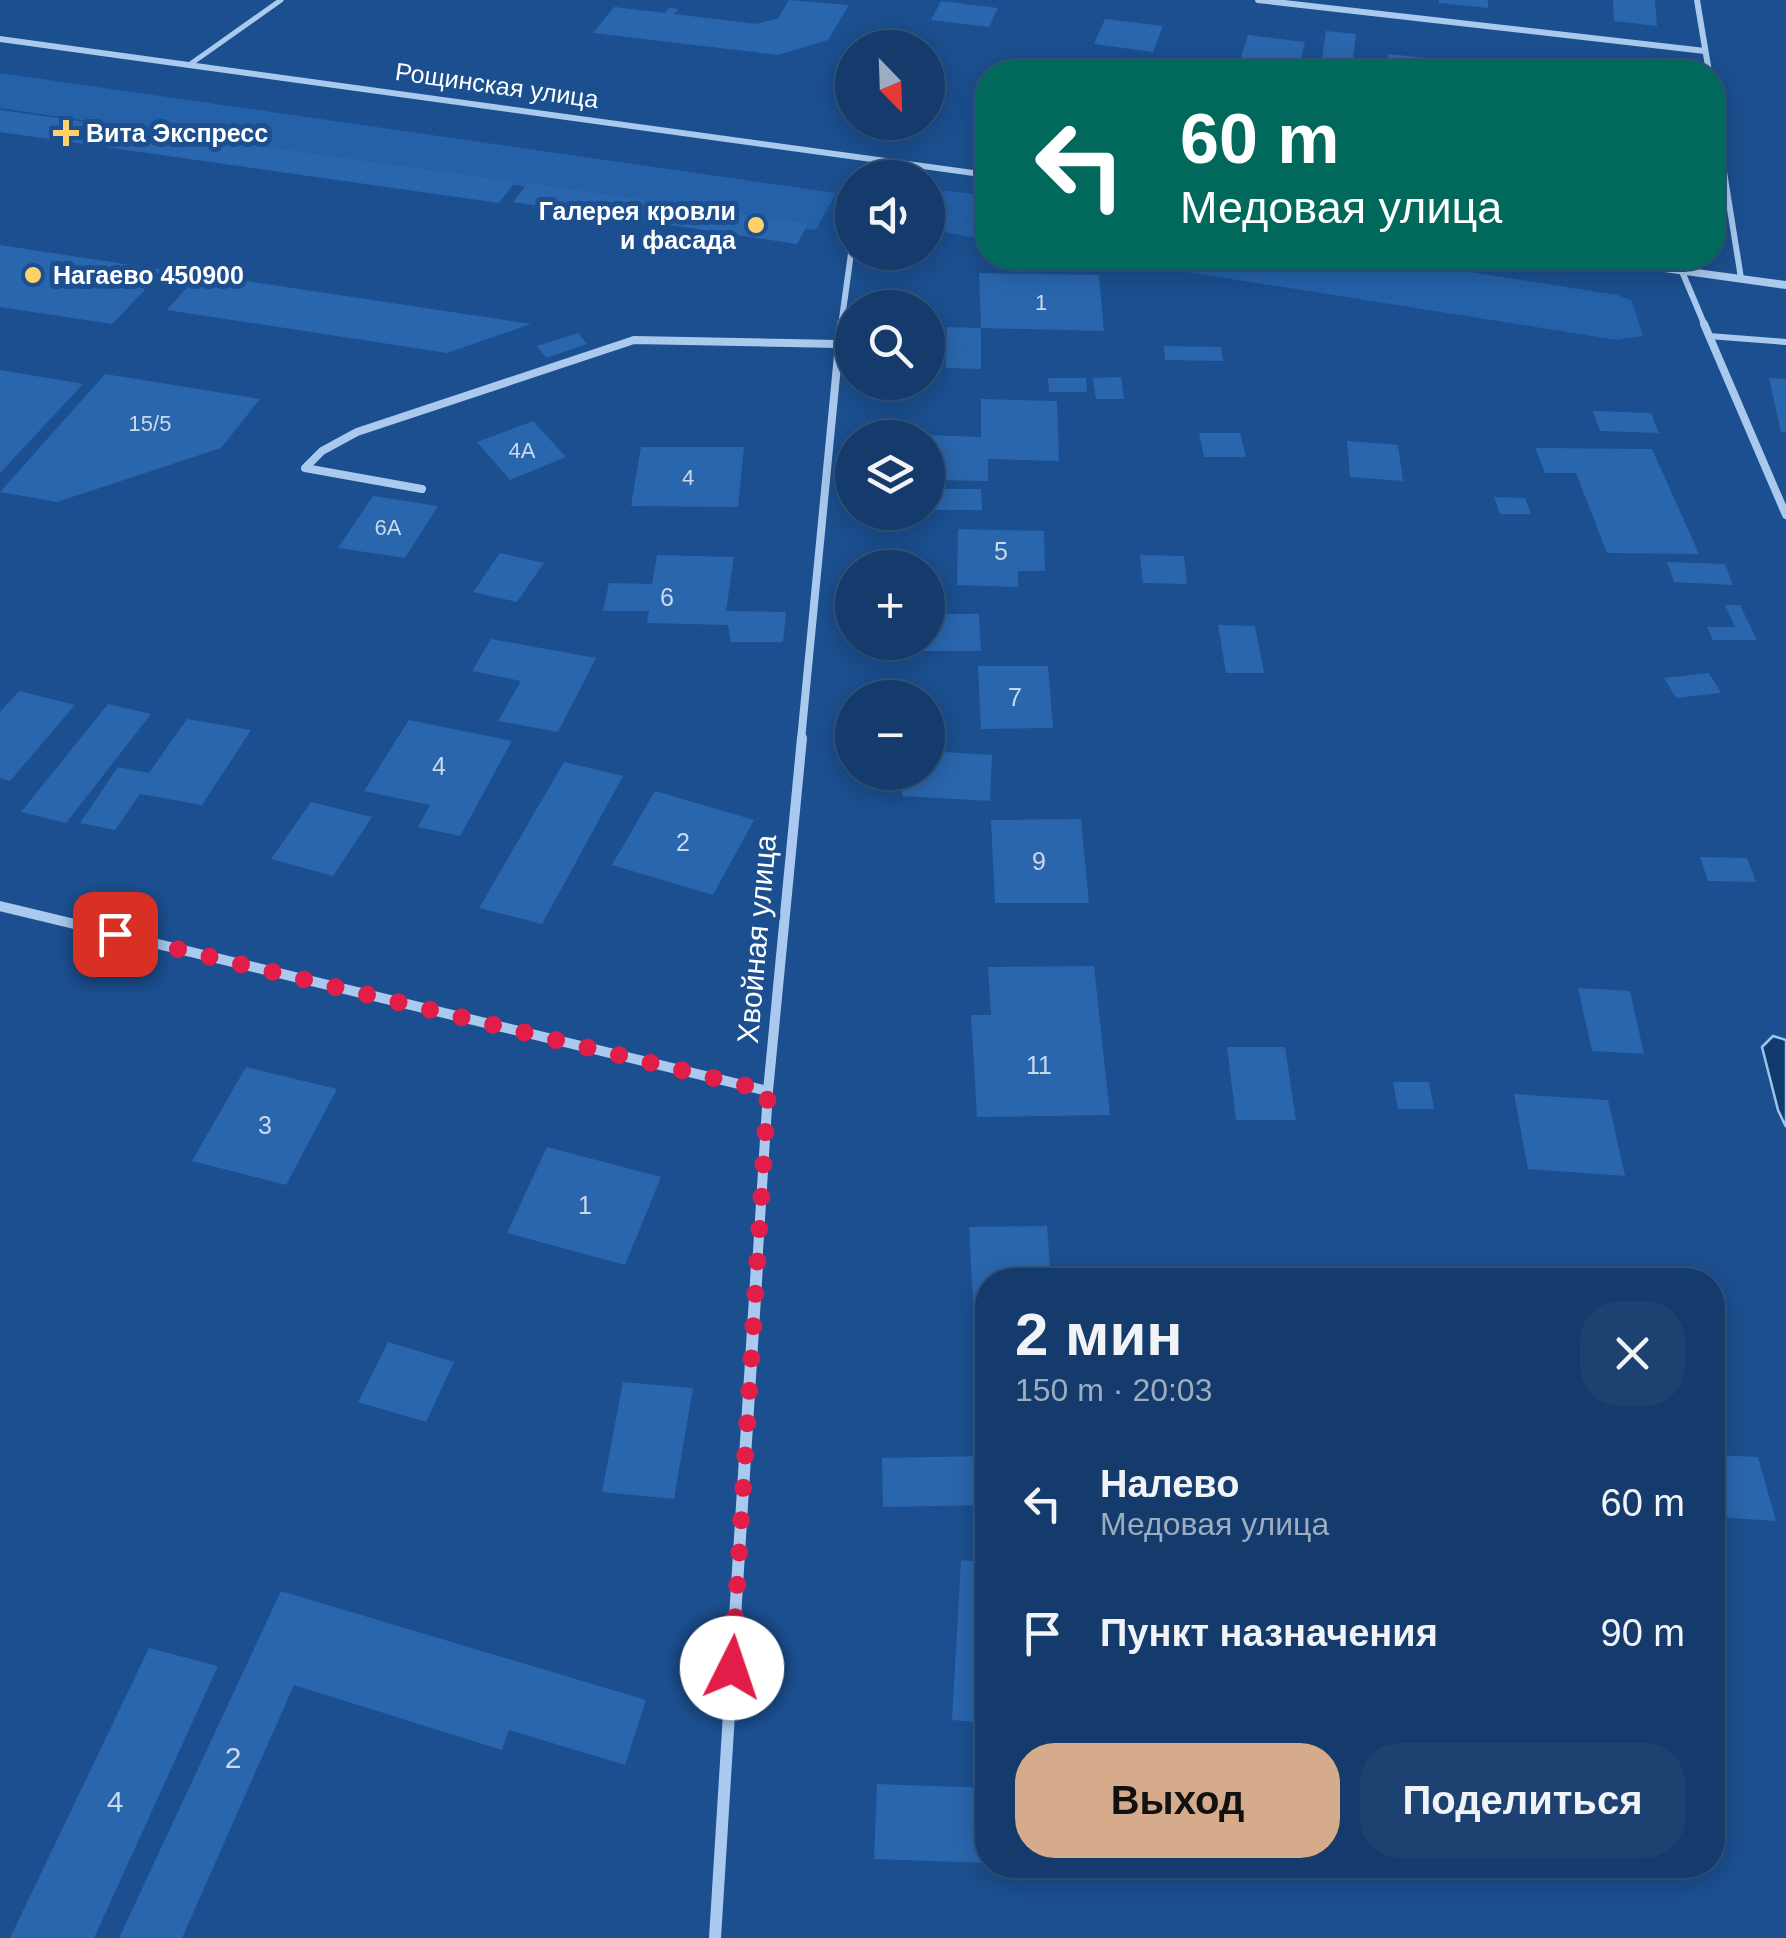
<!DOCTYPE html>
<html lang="ru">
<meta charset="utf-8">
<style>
:root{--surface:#143b6b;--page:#1d4271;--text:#f1f3f6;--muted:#9dadc1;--line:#33557e;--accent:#d6ab8b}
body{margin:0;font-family:Helvetica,sans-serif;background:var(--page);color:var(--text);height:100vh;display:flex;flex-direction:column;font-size:38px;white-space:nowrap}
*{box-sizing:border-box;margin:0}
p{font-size:32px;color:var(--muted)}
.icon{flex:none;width:55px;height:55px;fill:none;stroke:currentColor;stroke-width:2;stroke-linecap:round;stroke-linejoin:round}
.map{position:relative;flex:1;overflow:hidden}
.side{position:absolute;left:975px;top:1268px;width:750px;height:610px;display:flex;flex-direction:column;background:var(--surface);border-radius:40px;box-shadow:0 5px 25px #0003,0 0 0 2px var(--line)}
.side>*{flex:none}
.hud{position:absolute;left:975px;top:60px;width:750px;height:210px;border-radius:40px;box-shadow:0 5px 25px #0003,0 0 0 2px var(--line);background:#00695c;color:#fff;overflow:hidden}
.needle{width:65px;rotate:157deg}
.controls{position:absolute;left:835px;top:30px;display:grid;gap:20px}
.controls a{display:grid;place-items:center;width:110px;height:110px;border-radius:50%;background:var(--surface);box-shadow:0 5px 25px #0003,0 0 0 2px var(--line);font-size:50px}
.pin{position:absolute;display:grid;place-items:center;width:85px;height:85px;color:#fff;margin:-42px;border-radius:20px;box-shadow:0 5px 15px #0006}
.me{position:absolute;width:110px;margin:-55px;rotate:4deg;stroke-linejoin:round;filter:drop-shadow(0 0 8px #0008)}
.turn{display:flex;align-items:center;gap:35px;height:210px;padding:0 40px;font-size:45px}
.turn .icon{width:130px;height:130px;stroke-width:2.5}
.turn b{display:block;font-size:70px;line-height:85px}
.round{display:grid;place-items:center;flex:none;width:105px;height:105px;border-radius:40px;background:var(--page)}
.headline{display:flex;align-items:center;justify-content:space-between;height:170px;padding:0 40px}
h1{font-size:60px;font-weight:600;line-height:75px}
.action{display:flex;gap:20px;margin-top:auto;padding:20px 40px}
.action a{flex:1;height:115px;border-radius:40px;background:var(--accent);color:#111;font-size:40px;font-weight:600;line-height:115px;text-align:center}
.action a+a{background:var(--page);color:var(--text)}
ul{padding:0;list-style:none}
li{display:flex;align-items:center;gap:30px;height:130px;padding:0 40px}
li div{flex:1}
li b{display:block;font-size:38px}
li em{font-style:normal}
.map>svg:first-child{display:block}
.green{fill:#2461a8}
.water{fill:#123a6d;stroke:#9cc4f0;stroke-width:2.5}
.building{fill:#2a66ad}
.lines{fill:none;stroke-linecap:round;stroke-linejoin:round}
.service-far1{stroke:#a9c9ee;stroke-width:5}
.service{stroke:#a9c9ee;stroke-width:6}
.minor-far3{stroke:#a9c9ee;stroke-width:6}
.minor-far2{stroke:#a9c9ee;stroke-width:8}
.minor-far1{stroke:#a9c9ee;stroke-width:10}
.minor{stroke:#a9c9ee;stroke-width:12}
.tertiary{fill:#a9c9ee;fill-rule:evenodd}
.route{stroke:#e11d48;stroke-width:18;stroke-dasharray:0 32.4}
.poi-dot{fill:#ffd166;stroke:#1b4f8f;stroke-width:4}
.labels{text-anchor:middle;stroke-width:10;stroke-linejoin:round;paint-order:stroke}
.far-number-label{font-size:22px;fill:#cad9ea}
.far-street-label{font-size:25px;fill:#fff;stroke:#1b4f8f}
.far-poi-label{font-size:25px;font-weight:bold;fill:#fff;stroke:#1b4f8f;text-anchor:start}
.number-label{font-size:25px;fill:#cad9ea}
.street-label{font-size:30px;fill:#fff;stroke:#1b4f8f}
.near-number-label{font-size:30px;fill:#cad9ea}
</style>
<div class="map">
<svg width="1786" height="1938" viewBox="0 0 1786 1938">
<rect width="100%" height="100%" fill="#1b4f8f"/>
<g class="green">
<path d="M 0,73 L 836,193 L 816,230 L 0,108 Z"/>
<path d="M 951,191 L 987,196 L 987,240 L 928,229 L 928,192 Z"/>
<path d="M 1099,258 L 1379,258 L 1618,295 L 1632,301 L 1643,336 L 1617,340 Z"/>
</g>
<path class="water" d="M 1773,1036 L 1786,1040 L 1786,1127 L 1778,1110 L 1762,1047 Z"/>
<g class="building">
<path d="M 789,0 L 849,5 L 828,40 L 778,55 L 593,33 L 614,7 L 665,13 L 669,8 L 678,9 L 674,14 L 757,24 L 778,18 Z"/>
<path d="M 1439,0 L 1488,0 L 1488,8 L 1439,3 Z"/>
<path d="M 1613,0 L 1655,0 L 1657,26 L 1614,21 Z"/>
<path d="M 941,1 L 998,8 L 989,27 L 931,20 Z"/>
<path d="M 1105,19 L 1163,26 L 1153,52 L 1094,44 Z"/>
<path d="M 1326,31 L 1356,34 L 1352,68 L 1321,65 Z"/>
<path d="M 1248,35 L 1305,42 L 1299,67 L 1240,60 Z"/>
<path d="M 1388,54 L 1446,60 L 1445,72 L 1385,72 Z"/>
<path d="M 0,110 L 515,182 L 499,203 L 0,132 Z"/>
<path d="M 528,183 L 808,224 L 797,244 L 513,202 Z"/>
<path d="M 0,245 L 164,270 L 112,324 L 0,307 Z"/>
<path d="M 979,273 L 1099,275 L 1104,331 L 981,328 Z"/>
<path d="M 199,274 L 531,324 L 447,353 L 167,310 Z"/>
<path d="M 947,327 L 981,328 L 981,369 L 946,368 Z"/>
<path d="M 578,333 L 587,344 L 546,358 L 537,346 Z"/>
<path d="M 1164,346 L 1221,347 L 1223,361 L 1165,360 Z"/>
<path d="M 0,370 L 83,384 L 0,473 Z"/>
<path d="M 105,374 L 260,399 L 221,448 L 57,502 L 0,492 Z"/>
<path d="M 1121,377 L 1124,399 L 1096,399 L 1093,378 Z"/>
<path d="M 1048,378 L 1086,378 L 1087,392 L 1049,392 Z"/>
<path d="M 1769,378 L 1786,379 L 1786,432 L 1781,432 Z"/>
<path d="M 981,399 L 1057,401 L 1059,461 L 988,459 L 988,481 L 928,480 L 928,435 L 981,437 Z"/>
<path d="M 1593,411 L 1651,413 L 1659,433 L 1600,431 Z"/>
<path d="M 533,421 L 566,457 L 510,480 L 477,442 Z"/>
<path d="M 1199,433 L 1240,433 L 1246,457 L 1204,457 Z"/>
<path d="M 1347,441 L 1398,445 L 1403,481 L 1350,477 Z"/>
<path d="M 641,447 L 744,447 L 738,507 L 631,506 Z"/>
<path d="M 1535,448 L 1652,449 L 1699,554 L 1607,553 L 1576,473 L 1545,473 Z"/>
<path d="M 928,489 L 981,489 L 982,510 L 928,510 Z"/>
<path d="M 373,496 L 438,506 L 405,558 L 338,548 Z"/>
<path d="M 1494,497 L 1525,498 L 1531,514 L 1500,514 Z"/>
<path d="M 958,529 L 1044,531 L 1045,571 L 1018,571 L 1018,587 L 957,585 Z"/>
<path d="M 500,553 L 544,563 L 517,602 L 473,592 Z"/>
<path d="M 657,555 L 734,557 L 726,611 L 786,612 L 783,642 L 731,642 L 728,625 L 647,623 L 649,611 L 603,611 L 609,583 L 652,584 Z"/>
<path d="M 1140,555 L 1184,556 L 1187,584 L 1143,583 Z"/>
<path d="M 1667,562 L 1725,564 L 1733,585 L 1674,582 Z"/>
<path d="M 1725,605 L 1740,605 L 1757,640 L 1713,640 L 1707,627 L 1735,627 Z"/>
<path d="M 928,614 L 979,614 L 981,651 L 916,651 L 916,642 L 928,642 Z"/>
<path d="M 1218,625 L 1255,626 L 1264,673 L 1226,673 Z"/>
<path d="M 491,639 L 596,658 L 558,732 L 498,721 L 521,681 L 472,671 Z"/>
<path d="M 978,666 L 1048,666 L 1053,728 L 981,729 Z"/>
<path d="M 1709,673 L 1721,693 L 1676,698 L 1664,678 Z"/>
<path d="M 19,691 L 75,705 L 10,781 L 0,778 L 0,712 Z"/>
<path d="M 108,704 L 151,714 L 66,823 L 21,812 Z"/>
<path d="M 187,719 L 251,730 L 202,805 L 140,794 L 115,830 L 80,823 L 118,767 L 149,773 Z"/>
<path d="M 409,720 L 512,741 L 460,836 L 418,827 L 430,805 L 364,791 Z"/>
<path d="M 928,751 L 992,755 L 990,801 L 902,796 L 904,772 L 928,772 Z"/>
<path d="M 564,762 L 623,776 L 542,924 L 479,908 Z"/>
<path d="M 655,791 L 754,820 L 713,895 L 612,865 Z"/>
<path d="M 311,802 L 372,817 L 333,876 L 271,859 Z"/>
<path d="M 1081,819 L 1089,903 L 995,903 L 991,820 Z"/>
<path d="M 1700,857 L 1747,858 L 1756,882 L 1708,881 Z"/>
<path d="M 1094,966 L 1110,1115 L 977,1117 L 971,1015 L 991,1015 L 988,967 Z"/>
<path d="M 1578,988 L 1630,991 L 1644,1054 L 1592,1051 Z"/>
<path d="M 1227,1047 L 1285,1047 L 1296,1120 L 1236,1120 Z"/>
<path d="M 246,1067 L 337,1089 L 286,1185 L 192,1161 Z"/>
<path d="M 1393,1082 L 1429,1082 L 1434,1109 L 1398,1109 Z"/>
<path d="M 1514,1094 L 1608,1100 L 1625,1176 L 1528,1169 Z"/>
<path d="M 547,1147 L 661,1177 L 625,1265 L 507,1233 Z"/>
<path d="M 1047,1226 L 1051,1280 L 988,1280 L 988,1353 L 976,1353 L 969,1227 Z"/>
<path d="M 388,1342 L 454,1362 L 426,1422 L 358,1402 Z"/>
<path d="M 623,1382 L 693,1388 L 674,1499 L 602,1492 Z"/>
<path d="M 1712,1455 L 1758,1457 L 1776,1521 L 1714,1517 Z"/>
<path d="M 988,1456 L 988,1505 L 883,1507 L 882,1458 Z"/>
<path d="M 961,1560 L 988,1563 L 988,1723 L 952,1720 Z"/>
<path d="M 281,1591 L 646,1700 L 625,1765 L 509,1730 L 502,1750 L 294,1685 L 182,1938 L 119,1938 Z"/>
<path d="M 149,1648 L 218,1666 L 94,1938 L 10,1938 Z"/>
<path d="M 877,1784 L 988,1788 L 988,1863 L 874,1859 Z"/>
<path d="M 1120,1865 L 1310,1865 L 1311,1875 L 1120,1868 Z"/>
</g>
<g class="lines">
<path class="service-far1" d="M 189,65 L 281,0"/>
<path class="service" d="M 1709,336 L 1786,342"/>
<g class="minor-far3">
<path d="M 1258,0 L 1705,51"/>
<path d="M 1697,0 L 1709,72"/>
<path d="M 1712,97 L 1741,278"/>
<path d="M 877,178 L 883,161"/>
<path d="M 1681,269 L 1705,326"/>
<path d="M 841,326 L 852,246"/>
</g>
<g class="minor-far2">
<path d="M 1704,324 L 1786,515"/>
<path d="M 422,489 L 305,468 L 322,451 L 357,432 L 634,340 L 839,344"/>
<path d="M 801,740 L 841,324"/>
</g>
<g class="minor-far1">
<path d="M 0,906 L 768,1091"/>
<path d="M 757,1267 L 768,1091 L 802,738"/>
</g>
<path class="minor" d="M 715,1938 L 757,1265"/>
<g class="tertiary">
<path d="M 0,36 L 988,172 L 988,178 L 0,42 Z"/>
<path d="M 1587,258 L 1615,258 L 1786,281 L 1786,289 L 1593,262 Z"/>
</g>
</g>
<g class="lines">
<path class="route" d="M 115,934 L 768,1091 L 732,1668"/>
</g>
<g class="poi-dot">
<path d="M61 118h10v10h10v10h-10v10h-10v-10h-10v-10h10z"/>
<circle cx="756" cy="225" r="10"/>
<circle cx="33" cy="275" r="10"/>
</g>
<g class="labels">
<g class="far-number-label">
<text x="1041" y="310">1</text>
<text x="150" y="431">15/5</text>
<text x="522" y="458">4А</text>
<text x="688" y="485">4</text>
<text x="388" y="535">6А</text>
</g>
<g class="far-street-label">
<text transform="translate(497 85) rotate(8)" y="9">Рощинская улица</text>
</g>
<g class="far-poi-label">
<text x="86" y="142">Вита Экспресс</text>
<text x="736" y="220" text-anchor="end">Галерея кровли<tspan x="736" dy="29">и фасада</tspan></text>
<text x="53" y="284">Нагаево 450900</text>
</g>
<g class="number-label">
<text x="1001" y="560">5</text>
<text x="667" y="606">6</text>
<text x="1015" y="706">7</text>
<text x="439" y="775">4</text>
<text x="683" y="851">2</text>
<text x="1039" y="870">9</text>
<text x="1039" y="1074">11</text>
<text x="265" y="1134">3</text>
<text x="585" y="1214">1</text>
</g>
<g class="street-label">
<text transform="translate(757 939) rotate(-85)" y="10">Хвойная улица</text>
</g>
<g class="near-number-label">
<text x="233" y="1768">2</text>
<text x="115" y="1812">4</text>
</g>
</g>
</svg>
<div class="controls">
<a><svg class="needle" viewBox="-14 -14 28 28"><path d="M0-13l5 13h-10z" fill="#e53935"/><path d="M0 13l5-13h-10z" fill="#9dadc1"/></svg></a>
<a><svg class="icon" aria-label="sound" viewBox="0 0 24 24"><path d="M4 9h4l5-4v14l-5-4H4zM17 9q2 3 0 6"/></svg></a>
<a><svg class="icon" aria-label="search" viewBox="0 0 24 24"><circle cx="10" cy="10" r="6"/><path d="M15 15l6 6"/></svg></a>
<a><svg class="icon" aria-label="layers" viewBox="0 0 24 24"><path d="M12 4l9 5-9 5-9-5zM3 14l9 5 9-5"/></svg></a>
<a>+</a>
<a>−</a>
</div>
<div class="pin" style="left:115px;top:934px;background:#d93025"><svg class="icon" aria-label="arrive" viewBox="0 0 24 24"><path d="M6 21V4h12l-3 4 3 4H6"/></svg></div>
<svg class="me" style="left:732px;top:1668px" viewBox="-20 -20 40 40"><circle r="19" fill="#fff"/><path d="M0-13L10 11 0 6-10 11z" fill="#e11d48"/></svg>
<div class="hud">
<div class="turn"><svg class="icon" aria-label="left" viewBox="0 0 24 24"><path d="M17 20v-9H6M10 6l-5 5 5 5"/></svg><div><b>60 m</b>Медовая улица</div></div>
</div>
<section class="side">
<div class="headline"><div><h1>2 мин</h1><p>150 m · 20:03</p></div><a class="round"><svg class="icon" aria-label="close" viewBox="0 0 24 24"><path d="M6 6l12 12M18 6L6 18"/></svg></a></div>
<ul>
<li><svg class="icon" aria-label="left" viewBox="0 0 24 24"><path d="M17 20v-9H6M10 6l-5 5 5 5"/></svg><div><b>Налево</b><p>Медовая улица</p></div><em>60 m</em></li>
<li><svg class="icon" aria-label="arrive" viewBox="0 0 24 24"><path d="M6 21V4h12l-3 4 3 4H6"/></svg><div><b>Пункт назначения</b></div><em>90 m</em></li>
</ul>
<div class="action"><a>Выход</a><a>Поделиться</a></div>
</section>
</div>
